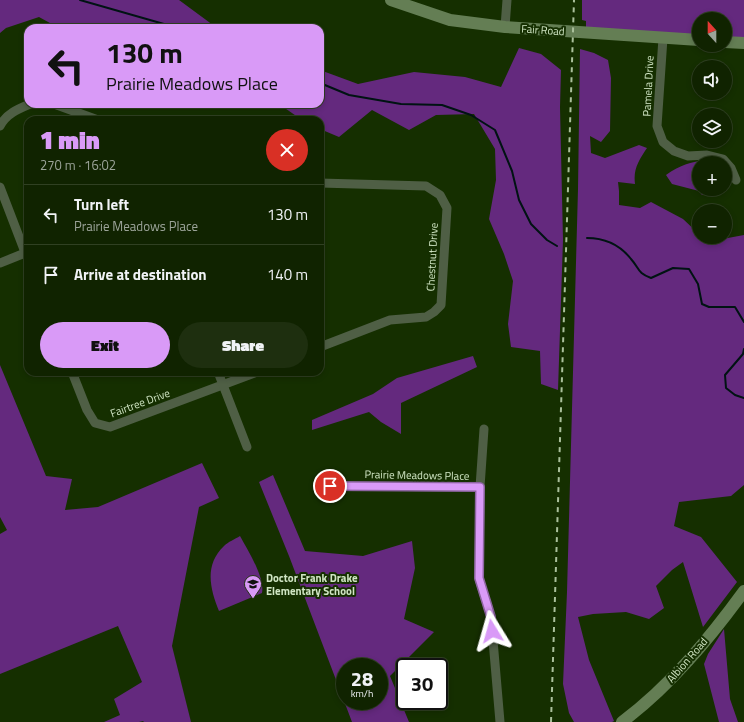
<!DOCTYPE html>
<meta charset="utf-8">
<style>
:root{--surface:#102300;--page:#1e2f0f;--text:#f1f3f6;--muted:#9ca499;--line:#304022;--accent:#d99af7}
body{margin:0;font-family:"Titillium Web",sans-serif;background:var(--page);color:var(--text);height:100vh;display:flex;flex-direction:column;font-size:15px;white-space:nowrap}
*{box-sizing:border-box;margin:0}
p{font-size:13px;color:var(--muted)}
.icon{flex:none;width:22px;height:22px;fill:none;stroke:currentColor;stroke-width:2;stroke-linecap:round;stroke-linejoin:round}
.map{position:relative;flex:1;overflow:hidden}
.side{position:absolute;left:24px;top:116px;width:300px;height:260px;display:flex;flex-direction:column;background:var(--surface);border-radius:12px;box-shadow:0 2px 6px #0003,0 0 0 1px var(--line)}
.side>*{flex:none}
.guide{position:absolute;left:24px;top:24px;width:300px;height:84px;border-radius:12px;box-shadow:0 2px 6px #0003,0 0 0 1px var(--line);background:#d99af7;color:#111;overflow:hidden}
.needle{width:26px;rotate:339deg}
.controls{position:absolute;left:692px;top:12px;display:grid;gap:8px}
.controls a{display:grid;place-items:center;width:40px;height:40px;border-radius:50%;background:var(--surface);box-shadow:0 2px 6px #0003,0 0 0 1px var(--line);font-size:20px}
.speed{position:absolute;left:336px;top:658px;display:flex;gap:8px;font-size:20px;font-weight:700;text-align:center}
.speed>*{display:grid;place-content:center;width:52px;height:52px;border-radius:50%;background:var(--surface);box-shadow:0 2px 6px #0003,0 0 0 1px var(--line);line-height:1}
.speed small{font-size:10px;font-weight:400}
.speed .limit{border:2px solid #111;border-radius:6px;background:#fff;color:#111}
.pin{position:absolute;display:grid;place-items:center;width:34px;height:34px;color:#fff;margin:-17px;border:2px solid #fff;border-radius:50%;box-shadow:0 1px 4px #0007}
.me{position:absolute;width:44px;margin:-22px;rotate:352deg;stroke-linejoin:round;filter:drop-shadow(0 0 3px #0008)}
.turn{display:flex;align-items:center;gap:14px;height:84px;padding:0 16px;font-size:18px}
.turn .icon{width:52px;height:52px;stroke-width:2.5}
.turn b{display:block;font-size:28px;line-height:34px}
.round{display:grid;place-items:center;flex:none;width:42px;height:42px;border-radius:21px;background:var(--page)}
.headline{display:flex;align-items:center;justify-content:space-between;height:68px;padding:0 16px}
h1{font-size:24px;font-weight:800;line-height:30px;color:var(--accent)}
.primary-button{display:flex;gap:8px;margin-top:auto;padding:8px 16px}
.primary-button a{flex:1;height:46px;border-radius:24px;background:var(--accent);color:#111;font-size:16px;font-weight:800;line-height:46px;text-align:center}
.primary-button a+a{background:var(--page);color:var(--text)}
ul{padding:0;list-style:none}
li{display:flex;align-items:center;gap:12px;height:60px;padding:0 16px;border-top:1px solid var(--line)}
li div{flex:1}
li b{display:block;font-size:15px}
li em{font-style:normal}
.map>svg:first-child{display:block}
.green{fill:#64297e;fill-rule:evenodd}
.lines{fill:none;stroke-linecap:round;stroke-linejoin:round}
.stream{stroke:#001313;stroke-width:2}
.street{stroke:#4f5f45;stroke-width:9}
.secondary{stroke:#647e54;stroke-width:12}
.rail{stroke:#aac09b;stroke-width:2;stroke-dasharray:5 5;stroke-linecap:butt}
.route-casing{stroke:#8d64a1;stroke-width:10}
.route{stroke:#d99af7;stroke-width:7}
.labels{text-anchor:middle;stroke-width:4;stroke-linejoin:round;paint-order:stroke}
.street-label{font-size:11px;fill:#d1e6c4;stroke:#152f00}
.poi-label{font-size:11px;font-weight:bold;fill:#d1e6c4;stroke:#152f00;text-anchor:start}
</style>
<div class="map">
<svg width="744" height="722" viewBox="0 0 744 722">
<rect width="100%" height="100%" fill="#152f00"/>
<g class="green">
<path d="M 0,0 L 179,0 L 217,28 L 59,28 L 39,17 L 6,28 L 0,33 Z"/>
<path d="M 582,0 L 744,0 L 744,44 L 725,43 L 725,19 L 699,19 L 699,41 L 586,33 L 586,21 L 582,20 Z"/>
<path d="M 519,48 L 541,54 L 561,70 L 560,107 L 563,240 L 558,390 L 541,384 L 540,351 L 511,347 L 508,324 L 513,281 L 504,254 L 489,219 L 496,180 L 495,149 L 474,114 L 436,115 L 409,130 L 372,110 L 339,137 L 320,129 L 320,120 L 302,120 L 279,104 L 320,104 L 320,70 L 358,84 L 414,72 L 465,77 L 501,87 Z"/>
<path d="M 580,49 L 594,53 L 608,60 L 611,78 L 610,131 L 601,142 L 590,136 L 591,153 L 605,158 L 639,145 L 647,148 C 639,160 633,169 635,184 L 618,182 L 619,191 L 619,205 L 640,208 L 651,202 L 683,219 L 699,234 L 699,237 L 702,237 L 706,240 L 717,240 L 744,235 L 744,485 L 731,496 L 679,502 L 674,526 L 701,537 L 737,582 L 703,627 L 683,562 L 672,570 L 656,586 L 664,608 L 649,619 L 626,612 L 593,614 L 578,617 L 589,660 L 614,721 L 612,722 L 574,722 L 569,713 L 563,684 L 567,592 L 578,189 Z"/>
<path d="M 707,160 L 714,162 L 714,163 L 699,163 L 699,189 L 710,189 L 709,192 L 702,195 L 699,191 L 672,184 L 666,175 C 680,165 690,162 707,160 Z"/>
<path d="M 473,356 L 477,367 L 401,403 L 401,434 L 381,422 L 369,412 L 312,430 L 312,420 L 373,394 L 397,378 Z"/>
<path d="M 0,365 L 46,476 L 72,479 L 65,510 L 98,507 L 202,463 L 219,498 L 199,507 L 172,646 L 191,722 L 144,722 L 143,721 L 139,722 L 104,722 L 120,715 L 114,699 L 142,682 L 118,626 L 0,674 L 0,534 L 7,530 L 0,517 Z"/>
<path d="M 273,475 L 305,551 L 363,556 L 412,541 L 415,568 L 404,619 L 434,632 L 390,676 L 409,722 L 352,722 L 289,556 L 259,482 ZM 345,667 L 379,667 L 379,701 L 345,701 Z"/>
<path d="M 240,536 C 248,551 265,577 262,593 L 219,611 C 210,589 204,565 224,546 C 228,542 235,539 240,536 Z"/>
<path d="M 724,629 L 730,699 L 738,722 L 719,722 L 704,664 L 708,654 Z"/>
</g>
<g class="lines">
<g class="stream">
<path d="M 80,0 L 178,28"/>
<path d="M 320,83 L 349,95 L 401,104 L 442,105 L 471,115 L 495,130 L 512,171 L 519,200 L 531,224 L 547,240 L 557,246"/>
<path d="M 587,238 C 604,238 620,245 631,259 C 640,269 637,273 651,278 L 673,268 L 689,269 L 698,284 L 702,304 L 709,307 L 735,307 L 744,322"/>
<path d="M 744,349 L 743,354 L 725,375 L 726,388 L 735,395 L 744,398"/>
</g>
<g class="street">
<path d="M 505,27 L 507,0"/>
<path d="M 663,38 L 657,126 L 663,142 L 674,151 L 688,156 L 707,155 L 723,159 L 731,168 L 736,180"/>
<path d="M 54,104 L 98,120"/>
<path d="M 0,126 C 6,114 18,109 30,104"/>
<path d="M 320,183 L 426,186 L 440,195 L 447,208 L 441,305 L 434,312 L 426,317 L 390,320 L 320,347"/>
<path d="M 0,187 L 28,260"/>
<path d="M 0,263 L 25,253"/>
<path d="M 72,372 L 87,410 L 95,423 L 110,427 L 257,372"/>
<path d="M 218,372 L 247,447"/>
<path d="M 484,429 L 480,487 L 479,579 L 491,617 L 500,722"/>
<path d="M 330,486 L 480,487"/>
</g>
<g class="secondary">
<path d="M 391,0 L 450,20 L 505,27 L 699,40"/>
<path d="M 725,42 L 744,43"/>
<path d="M 622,722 C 670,686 709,639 744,591"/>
</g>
<path class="rail" d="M 551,722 L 574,0"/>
</g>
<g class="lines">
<defs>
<path id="route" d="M 330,486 L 480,487 L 479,578 L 491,617 L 492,631"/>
</defs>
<use href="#route" class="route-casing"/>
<use href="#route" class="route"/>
</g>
<defs>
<symbol id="school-pin" viewBox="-11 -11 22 30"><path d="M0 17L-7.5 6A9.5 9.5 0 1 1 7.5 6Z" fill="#d99af7" stroke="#152f00"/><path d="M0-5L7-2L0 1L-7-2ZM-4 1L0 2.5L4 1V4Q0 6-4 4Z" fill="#111"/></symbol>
</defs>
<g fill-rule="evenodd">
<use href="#school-pin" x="243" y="574" width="20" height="27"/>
</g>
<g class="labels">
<g class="street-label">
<text transform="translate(543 30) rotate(4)" y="4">Fair Road</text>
<text transform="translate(648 86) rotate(-87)" y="4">Pamela Drive</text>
<text transform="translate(432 257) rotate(-87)" y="4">Chestnut Drive</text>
<text transform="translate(140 403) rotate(-20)" y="4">Fairtree Drive</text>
<text transform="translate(417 475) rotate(1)" y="4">Prairie Meadows Place</text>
<text transform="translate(687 660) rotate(-49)" y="4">Albion Road</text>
</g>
<g class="poi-label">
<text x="266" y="582">Doctor Frank Drake<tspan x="266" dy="13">Elementary School</tspan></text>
</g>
</g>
</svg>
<div class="controls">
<a><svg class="needle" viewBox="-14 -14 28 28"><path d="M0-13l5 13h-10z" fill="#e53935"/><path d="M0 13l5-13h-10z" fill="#9ca499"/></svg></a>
<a><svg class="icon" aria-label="sound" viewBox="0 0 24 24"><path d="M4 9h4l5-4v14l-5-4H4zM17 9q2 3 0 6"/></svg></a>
<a><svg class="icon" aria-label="layers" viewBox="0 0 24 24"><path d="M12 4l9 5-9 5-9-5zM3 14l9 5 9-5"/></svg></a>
<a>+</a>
<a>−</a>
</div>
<div class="speed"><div>28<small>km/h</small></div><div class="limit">30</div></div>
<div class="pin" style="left:330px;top:486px;background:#d93025"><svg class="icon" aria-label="arrive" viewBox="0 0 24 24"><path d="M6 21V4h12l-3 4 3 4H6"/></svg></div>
<svg class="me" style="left:492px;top:631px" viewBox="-20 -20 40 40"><path d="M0-17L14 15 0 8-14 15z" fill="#d99af7" stroke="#fff" stroke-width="4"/></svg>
<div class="guide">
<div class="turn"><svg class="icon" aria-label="left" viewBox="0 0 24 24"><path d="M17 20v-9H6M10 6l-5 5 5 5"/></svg><div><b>130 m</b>Prairie Meadows Place</div></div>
</div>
<section class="side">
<div class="headline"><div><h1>1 min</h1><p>270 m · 16:02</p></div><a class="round" style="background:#d93025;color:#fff"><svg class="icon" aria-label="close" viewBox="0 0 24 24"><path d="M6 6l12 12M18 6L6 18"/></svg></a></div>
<ul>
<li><svg class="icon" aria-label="left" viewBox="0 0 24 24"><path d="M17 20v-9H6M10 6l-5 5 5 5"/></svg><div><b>Turn left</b><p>Prairie Meadows Place</p></div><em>130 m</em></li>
<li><svg class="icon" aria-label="arrive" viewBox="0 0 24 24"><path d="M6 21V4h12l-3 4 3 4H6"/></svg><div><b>Arrive at destination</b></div><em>140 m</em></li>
</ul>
<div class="primary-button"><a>Exit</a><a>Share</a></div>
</section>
</div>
